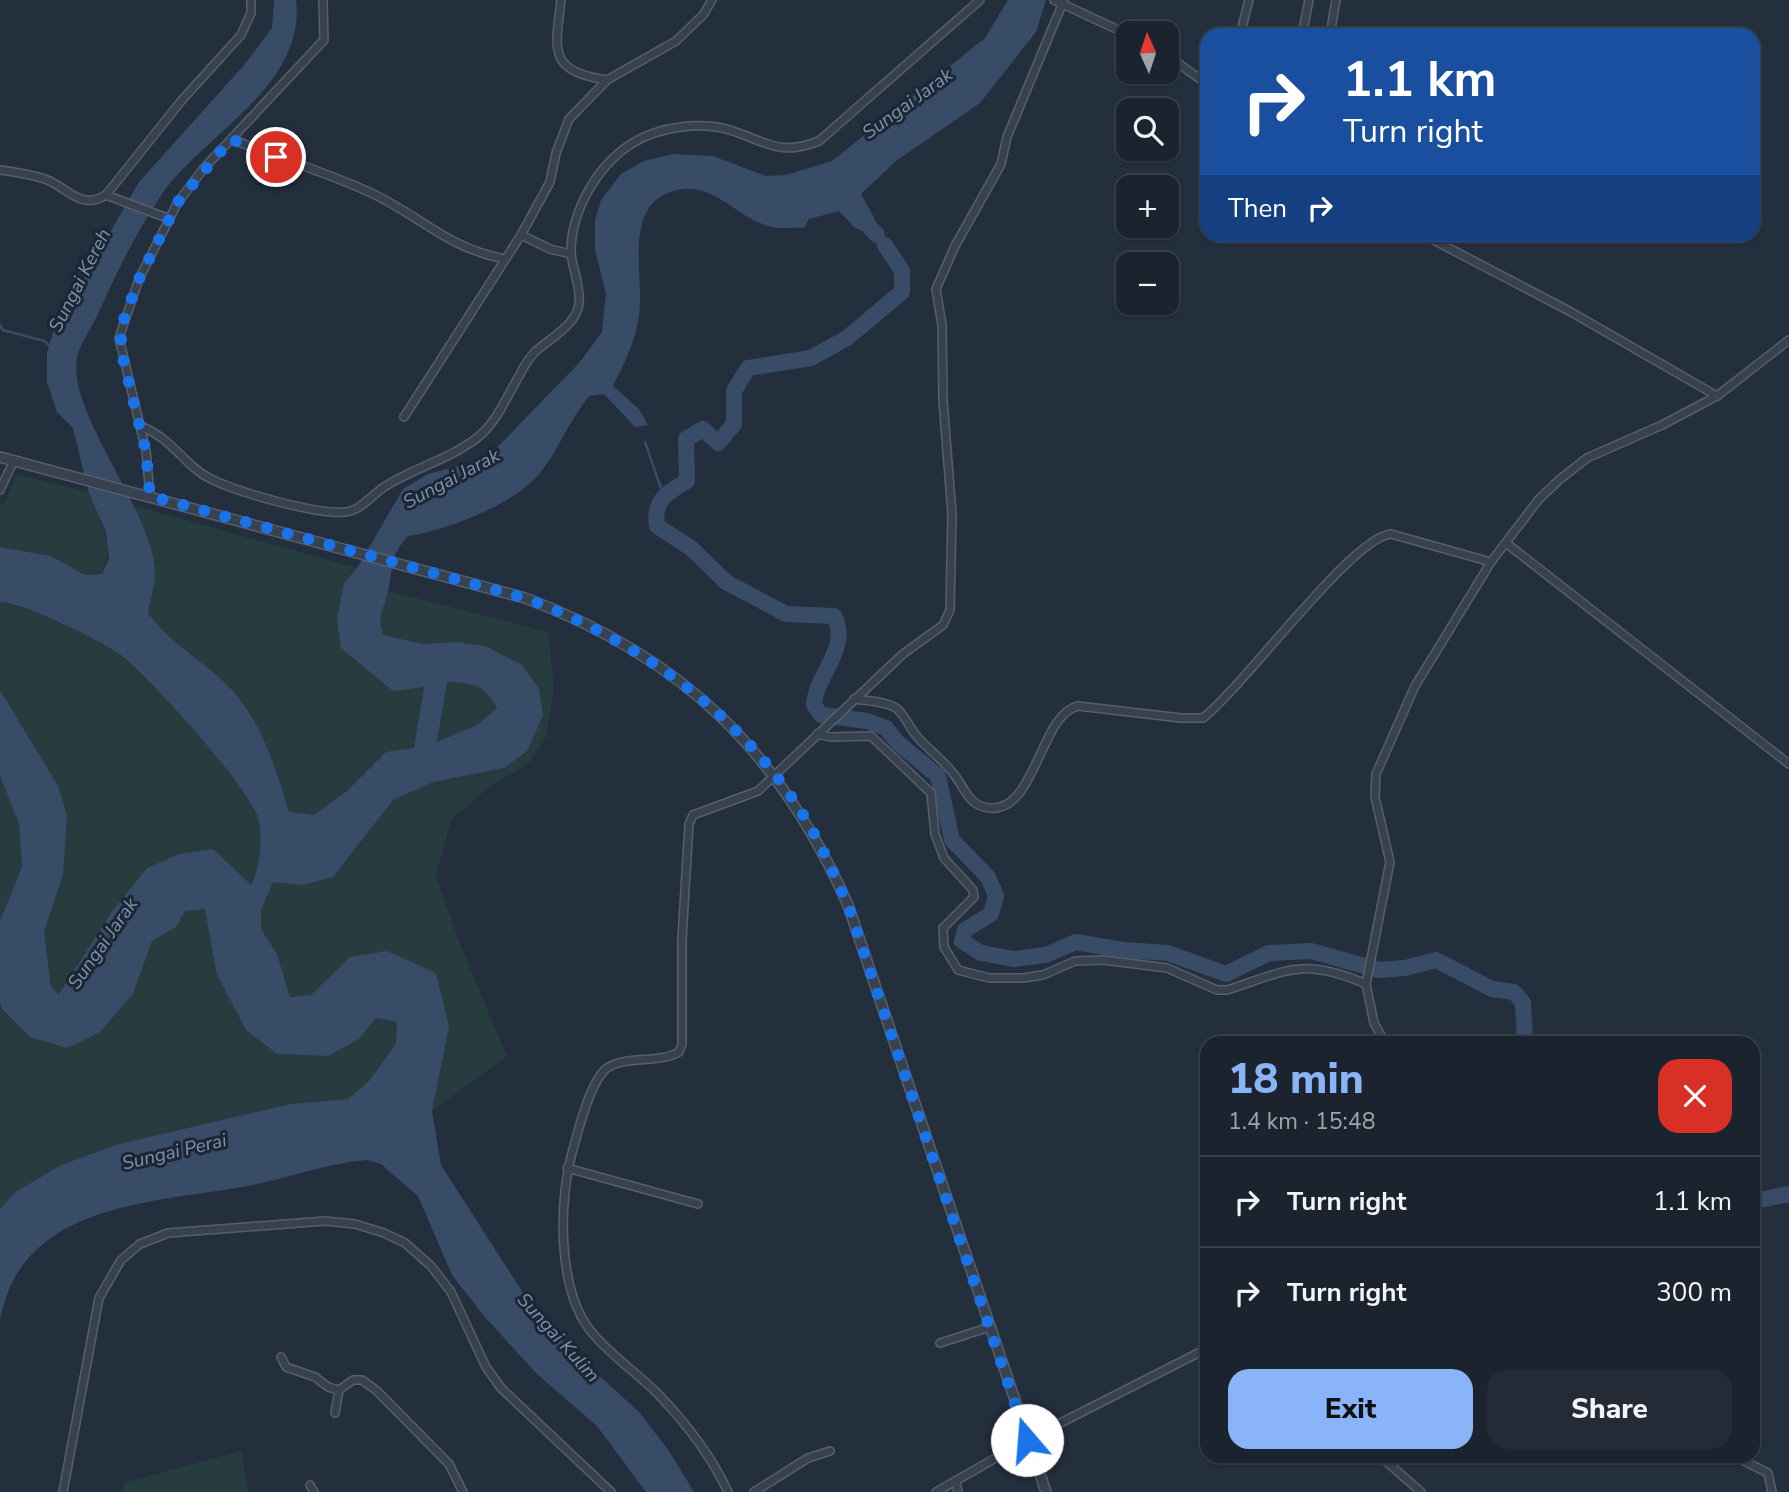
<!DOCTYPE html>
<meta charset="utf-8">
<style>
:root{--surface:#1b232e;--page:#242b36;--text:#f1f3f6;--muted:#a0a4aa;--line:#39404a;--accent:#8ab4f8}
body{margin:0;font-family:"Nunito Sans",sans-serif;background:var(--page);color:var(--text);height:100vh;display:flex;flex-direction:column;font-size:26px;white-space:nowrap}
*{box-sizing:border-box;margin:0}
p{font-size:23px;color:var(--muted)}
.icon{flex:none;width:38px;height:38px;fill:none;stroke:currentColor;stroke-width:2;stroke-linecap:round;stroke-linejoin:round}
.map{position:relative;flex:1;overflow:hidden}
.sheet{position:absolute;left:1200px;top:1036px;width:560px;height:427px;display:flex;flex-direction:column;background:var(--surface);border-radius:21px;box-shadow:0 2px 5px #0004,0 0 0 2px var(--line)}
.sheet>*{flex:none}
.hud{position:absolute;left:1200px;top:28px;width:560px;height:214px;border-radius:21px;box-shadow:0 2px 5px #0004,0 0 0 2px var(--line);background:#1a4fa0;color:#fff;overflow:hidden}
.needle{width:46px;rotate:357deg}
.controls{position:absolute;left:1116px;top:21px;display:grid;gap:14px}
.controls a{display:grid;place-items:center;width:63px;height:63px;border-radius:14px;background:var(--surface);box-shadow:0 2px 5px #0004,0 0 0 2px var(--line);font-size:35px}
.pin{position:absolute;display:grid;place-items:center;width:60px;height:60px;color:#fff;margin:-30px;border:4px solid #fff;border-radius:50%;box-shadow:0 2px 7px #0007}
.me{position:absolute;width:77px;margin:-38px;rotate:342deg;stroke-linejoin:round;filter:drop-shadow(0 0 5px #0008)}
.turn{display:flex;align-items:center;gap:24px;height:147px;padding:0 28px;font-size:32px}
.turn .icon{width:91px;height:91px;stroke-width:2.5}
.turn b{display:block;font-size:49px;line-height:60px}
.then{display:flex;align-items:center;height:66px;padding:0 28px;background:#0003;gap:14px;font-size:26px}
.round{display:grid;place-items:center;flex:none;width:74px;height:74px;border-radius:21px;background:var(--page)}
.headline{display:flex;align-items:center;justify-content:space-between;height:119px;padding:0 28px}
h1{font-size:42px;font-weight:800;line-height:52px;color:var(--accent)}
.primary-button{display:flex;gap:14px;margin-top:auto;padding:14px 28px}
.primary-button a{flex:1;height:80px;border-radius:21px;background:var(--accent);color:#111;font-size:28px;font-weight:800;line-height:80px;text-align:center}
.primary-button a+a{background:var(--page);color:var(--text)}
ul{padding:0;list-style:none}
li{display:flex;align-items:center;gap:21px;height:91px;padding:0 28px;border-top:2px solid var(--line)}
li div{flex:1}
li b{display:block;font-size:26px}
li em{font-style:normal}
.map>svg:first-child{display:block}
.green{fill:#263c3f}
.water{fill:#394c67;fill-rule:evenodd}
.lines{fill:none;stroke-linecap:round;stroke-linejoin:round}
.stream{stroke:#394c67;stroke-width:2.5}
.river{stroke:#394c67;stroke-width:16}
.minor-casing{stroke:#565f6c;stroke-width:10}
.tertiary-casing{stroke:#565f6c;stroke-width:12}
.minor{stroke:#38414e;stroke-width:7}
.tertiary{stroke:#38414e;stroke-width:9}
.route{stroke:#1a73e8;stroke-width:12;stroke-dasharray:0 21.6}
.labels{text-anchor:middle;stroke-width:6;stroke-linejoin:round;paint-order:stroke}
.water-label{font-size:19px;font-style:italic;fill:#7c92b1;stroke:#1d2633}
</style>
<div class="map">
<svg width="1789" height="1492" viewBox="0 0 1789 1492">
<rect width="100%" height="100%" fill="#242f3e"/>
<g class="green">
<path d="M 17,474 L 89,493 C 101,522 116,544 101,574 L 85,575 L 51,556 L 0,547 L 0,505 L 5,502 Z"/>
<path d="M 132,505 L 357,568 L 344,583 L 337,619 L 424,687 L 414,748 L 386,753 L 347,791 L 314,815 L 289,812 C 277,772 265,732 239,698 C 213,665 173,648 147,613 L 155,571 Z"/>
<path d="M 388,591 L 548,632 L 554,687 L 546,737 L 528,764 L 490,786 L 451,820 L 436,875 L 459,942 L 507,1056 L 432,1111 L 449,1027 L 350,957 L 311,995 L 289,997 L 277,954 L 261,929 L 261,910 L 273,881 L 303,885 L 333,877 L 393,800 L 433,782 L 506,768 L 527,751 L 457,642 L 423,644 L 382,635 L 378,618 Z"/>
<path d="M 4,601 C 39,614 91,633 121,655 C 148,675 248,787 258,818 C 264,838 259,867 251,885 L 111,913 L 59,994 L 51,987 L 44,932 L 63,875 L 58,786 L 0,690 L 0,602 Z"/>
<path d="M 447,682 C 472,683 485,684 497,708 L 477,725 L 437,742 Z"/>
<path d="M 0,776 L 19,824 L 22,867 L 0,921 Z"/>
<path d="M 206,909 L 217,975 L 246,1030 L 277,1054 L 328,1056 L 359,1039 L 376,1018 L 397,1022 L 396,1044 L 368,1082 L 348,1099 L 290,1104 L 119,1144 L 61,1166 L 14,1193 L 0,1209 L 0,1003 L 1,1009 L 30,1037 L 67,1048 L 133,994 L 152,941 L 176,927 L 185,911 Z"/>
<path d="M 241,1451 L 248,1492 L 122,1492 L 126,1482 Z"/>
</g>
<path class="water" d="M 274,0 L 296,0 C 306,86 205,133 162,194 C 136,232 116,274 97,316 C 91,328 82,341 78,354 C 62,407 154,512 155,572 C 155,585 150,600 148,613 C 173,648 213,665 239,698 C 265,732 277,772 289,812 L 314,815 L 347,791 L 386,752 L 414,748 L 424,687 L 393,691 L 341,648 L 337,619 L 344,583 L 357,568 L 403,489 L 428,474 L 486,459 L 580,362 L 602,332 L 606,293 L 595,250 L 595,220 L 601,200 L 621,174 L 644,161 L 673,154 L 713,156 L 765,176 L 786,175 L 832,161 L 985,38 L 1008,0 L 1046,0 L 1036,32 L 980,103 L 896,161 L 861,194 L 875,219 L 865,232 L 855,228 L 839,211 L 809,219 L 804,228 C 794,227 782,229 772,227 C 741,221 718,186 684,189 C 619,196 645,275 639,316 C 635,342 625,362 613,386 L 639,409 L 648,425 L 635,427 L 604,394 L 589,396 C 569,420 559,450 539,474 C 515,504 445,531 408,536 C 388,558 394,566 388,592 C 383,612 377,613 383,635 L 423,644 L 457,642 L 485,646 L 522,665 L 539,689 L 543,716 L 527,751 L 505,768 L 433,782 L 393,800 L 333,877 L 303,885 L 273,882 L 261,910 L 261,929 L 277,954 L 290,997 L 311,995 L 350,957 L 387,951 L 436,973 L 449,1027 L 432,1111 L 441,1165 L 527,1299 L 570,1349 L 639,1412 L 669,1451 L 694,1492 L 646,1492 L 597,1426 L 537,1374 L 484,1316 L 452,1275 L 418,1196 L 381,1164 L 367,1160 C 325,1163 283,1180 242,1187 C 150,1203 20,1204 0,1321 L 0,1209 L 14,1193 L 61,1165 L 119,1144 L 290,1104 L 348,1099 L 368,1082 L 396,1044 L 397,1022 L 376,1018 L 359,1039 L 328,1056 L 277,1054 L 246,1030 L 217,975 L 205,909 L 185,911 L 176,927 L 152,941 L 133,994 L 99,1033 L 67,1048 L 30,1037 L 1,1008 L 0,1003 L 0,921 L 22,867 L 19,824 L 0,776 L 0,690 L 58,786 L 67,815 L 63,875 L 44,932 L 51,987 L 59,994 L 111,913 L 147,868 L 179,854 L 213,849 L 251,885 C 260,868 263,838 258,818 C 248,786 150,678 121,655 C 104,642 20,601 0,602 L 0,547 L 51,556 L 85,575 L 102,574 L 109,559 L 106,532 L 89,493 L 73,428 L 57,412 L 47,382 L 47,353 L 54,330 L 139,182 L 245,64 L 272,28 ZM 447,682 C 472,683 485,684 497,708 L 477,725 L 437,742 Z"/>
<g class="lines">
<g class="stream">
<path d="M 0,325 L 3,330 L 44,341 L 50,346"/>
<path d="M 645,442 L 663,494"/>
</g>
<g class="river">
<path d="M 855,211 L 877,235"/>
<path d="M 885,245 L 902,271 L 902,292 L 847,338 L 811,358 L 748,368 L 734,391 L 734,424 L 718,443 L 703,429 L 686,439 L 687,481 C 666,493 653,501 657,526 L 691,548 L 726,582 L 786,614 L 834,616 C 851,649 816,673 814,705 L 821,715 L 867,721 L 886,728 L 898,743 L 938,776 L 952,840 L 988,877 L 996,896 L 991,914 L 965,930 L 962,941 L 981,953 L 1014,959 L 1046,955 L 1076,942 L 1123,950 L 1168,953 L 1226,974 L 1269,953 L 1311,951 L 1379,970 L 1405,968 L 1436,960 L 1492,989 L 1514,992 L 1523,1003 L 1525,1043"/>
<path d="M 1754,1201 L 1789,1194"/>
</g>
<defs>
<g id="minor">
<path d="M 561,0 C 555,51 548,71 607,80"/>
<path d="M 1054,0 L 1129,35"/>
<path d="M 1240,35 L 1249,0"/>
<path d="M 1302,35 L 1309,0"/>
<path d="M 1330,35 L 1336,0"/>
<path d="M 1167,55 L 1208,85"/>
<path d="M 231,139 C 276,157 322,171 367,191 C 417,213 446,248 505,259"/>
<path d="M 0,170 C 15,172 30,174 45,179 C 67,187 81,211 106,195 L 182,100 L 241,35 L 251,13 L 251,0"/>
<path d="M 106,195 L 170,219"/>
<path d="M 1422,234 L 1571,312 L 1717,396"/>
<path d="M 521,235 L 550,249 L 571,254"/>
<path d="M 404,417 L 521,235 L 550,182 L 556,153 L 569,119 L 607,80 L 676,41 L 703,15 L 712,0"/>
<path d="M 140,426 C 174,439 184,466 211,479 C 237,492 317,515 345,512 C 360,511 372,495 384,487 C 413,468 451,459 478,437 C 497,422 507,396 519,376 C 524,366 529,357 537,350 C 552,337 576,325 579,304 C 581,286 572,269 571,252 C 571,211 597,166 631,144 C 659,126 702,121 733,131 C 768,143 781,156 819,141 L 980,0"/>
<path d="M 0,490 L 14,460"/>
<path d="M 150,496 L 146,451 L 119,338 L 139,279 L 178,202 L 204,168 L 324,40 L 323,0"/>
<path d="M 1506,543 L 1789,764"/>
<path d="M 854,699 C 867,701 885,701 896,708 C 904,714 909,726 915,734 C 926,748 941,758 952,772 C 963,784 967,803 984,807 C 1035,821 1039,714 1078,706 L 1181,718 L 1203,718 C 1245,685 1352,537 1391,534 L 1491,562"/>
<path d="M 817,734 L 830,737 L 871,736 L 931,793 L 935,834 L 944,858 L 973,890 L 974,897 L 943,928 L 944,947 L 958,970 L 989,978 L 1023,978 L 1043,975 L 1075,961 L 1103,960 L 1167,968 L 1217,990 L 1227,990 C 1288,970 1304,957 1366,984"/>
<path d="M 1385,1043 L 1374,1023 L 1366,984 L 1390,862 L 1375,797 L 1376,774 L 1415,686 L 1491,562 L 1539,499 L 1559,480 L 1587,458 L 1662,425 L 1717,396 L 1789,340"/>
<path d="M 567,1168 L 698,1204"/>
<path d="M 940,1343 L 990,1327"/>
<path d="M 281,1357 L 286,1367 L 315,1377 L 328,1387 L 339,1390"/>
<path d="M 335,1413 L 339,1390 L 353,1380 L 362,1380 L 377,1391 L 449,1464 L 463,1492"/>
<path d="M 1380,1456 L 1421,1492"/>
<path d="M 1734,1456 L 1768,1473 L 1772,1492"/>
<path d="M 956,1481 L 958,1492"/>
<path d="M 310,1485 L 314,1492"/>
<path d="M 63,1492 L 99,1298 L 121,1260 L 140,1244 L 168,1233 L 325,1221 L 355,1224 L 384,1233 L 405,1243 L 431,1266 L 451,1292 L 486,1367 L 501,1388 L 611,1492"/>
<path d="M 728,1492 C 711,1455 685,1422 657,1393 C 637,1373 613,1357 594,1335 C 556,1293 558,1197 574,1146 C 579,1127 591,1080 607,1068 C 627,1055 658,1064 679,1052 L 682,1044 L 682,939 L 689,824 L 693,815 L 758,791 L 903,654 L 943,625 L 950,610 L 952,514 L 943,400 L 942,325 L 936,289 L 955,246 L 1001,164 L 1007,137 L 1064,0"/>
<path d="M 754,1492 L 808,1458 L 830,1451"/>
<path d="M 936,1492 L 1027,1440 L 1208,1348"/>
</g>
<path id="tertiary" d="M 0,457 L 525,598 C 683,657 780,752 848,905 L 1046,1492"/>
</defs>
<use href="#minor" class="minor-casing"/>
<use href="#tertiary" class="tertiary-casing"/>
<use href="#minor" class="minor"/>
<use href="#tertiary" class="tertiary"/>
</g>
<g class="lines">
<path class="route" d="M 276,157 L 231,139 L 178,202 L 139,279 L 121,327 L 121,350 L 146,452 L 150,496 L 525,598 C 639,641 746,717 808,823 C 824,850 835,877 848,905 L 1027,1440"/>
</g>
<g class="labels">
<g class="water-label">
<text transform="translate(907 103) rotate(-36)" y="7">Sungai Jarak</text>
<text transform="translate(79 280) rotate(-63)" y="7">Sungai Kereh</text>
<text transform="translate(451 478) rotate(-28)" y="7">Sungai Jarak</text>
<text transform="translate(102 943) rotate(-55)" y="7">Sungai Jarak</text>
<text transform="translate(174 1151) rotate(-13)" y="7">Sungai Perai</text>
<text transform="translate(559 1337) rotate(48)" y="7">Sungai Kulim</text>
</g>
</g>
</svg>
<div class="controls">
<a><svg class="needle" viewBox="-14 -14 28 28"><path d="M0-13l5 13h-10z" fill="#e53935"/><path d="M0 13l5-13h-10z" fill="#a0a4aa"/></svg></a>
<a><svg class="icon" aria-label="search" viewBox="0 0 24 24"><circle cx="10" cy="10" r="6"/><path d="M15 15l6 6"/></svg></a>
<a>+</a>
<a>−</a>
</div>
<div class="pin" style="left:276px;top:157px;background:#d93025"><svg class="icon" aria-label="arrive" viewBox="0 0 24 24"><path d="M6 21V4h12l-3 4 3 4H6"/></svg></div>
<svg class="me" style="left:1027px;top:1440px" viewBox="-20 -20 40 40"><circle r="19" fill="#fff"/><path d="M0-13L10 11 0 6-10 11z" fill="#1a73e8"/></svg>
<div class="hud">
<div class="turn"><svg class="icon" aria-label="right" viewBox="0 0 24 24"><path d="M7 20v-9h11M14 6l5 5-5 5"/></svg><div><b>1.1 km</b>Turn right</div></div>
<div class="then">Then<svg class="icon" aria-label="right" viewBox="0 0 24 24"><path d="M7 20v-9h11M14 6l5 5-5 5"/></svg></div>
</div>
<section class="sheet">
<div class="headline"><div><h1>18 min</h1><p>1.4 km · 15:48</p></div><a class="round" style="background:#d93025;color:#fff"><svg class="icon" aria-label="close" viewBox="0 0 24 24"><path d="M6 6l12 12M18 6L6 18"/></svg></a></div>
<ul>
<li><svg class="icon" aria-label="right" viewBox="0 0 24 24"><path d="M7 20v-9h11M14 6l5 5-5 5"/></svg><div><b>Turn right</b></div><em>1.1 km</em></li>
<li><svg class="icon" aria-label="right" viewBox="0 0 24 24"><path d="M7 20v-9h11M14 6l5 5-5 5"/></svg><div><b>Turn right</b></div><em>300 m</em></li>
</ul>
<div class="primary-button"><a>Exit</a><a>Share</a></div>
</section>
</div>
